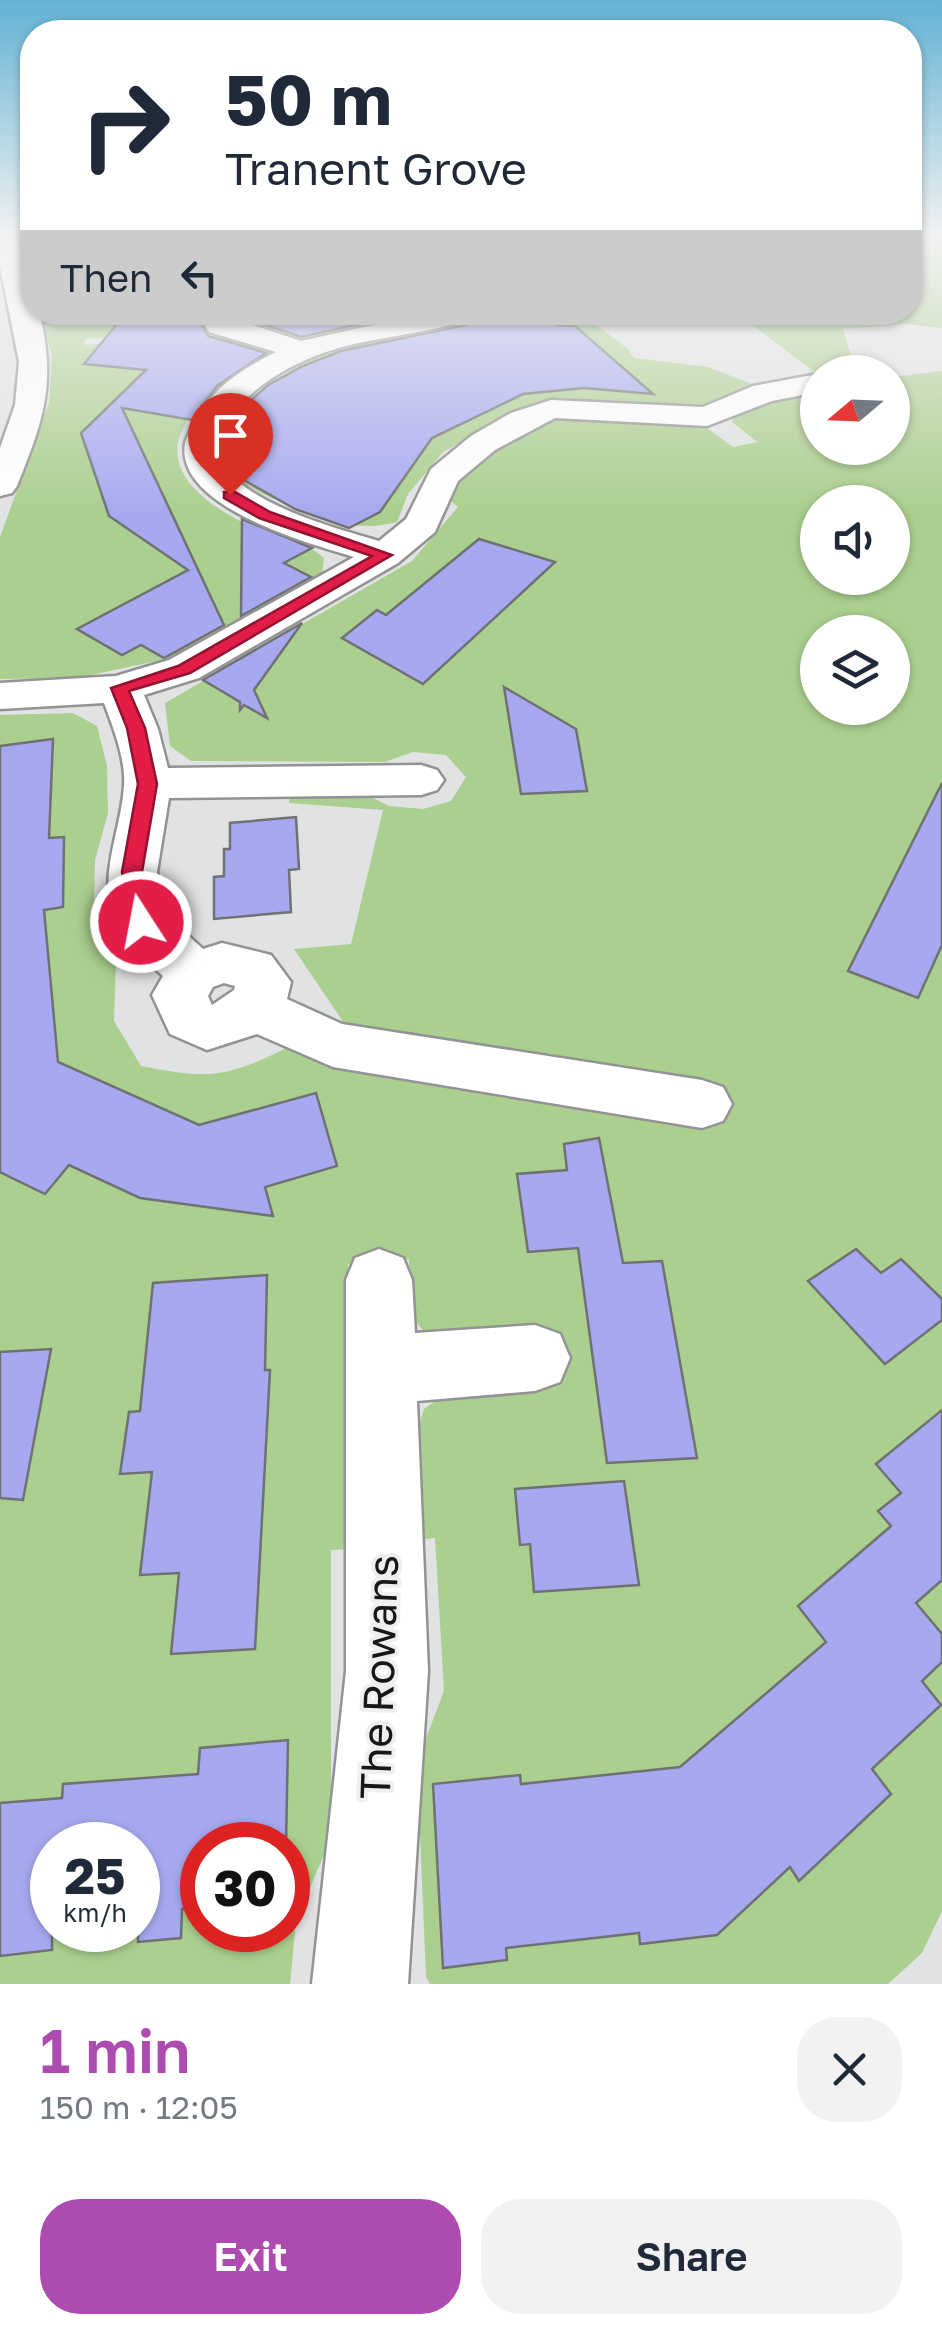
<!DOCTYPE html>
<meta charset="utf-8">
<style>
:root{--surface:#fff;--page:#f2f2f3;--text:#1f2937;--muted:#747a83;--accent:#ae4bb1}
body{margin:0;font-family:"Golos Text",sans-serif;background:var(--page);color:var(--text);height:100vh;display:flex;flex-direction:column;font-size:38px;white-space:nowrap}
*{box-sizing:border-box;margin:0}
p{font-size:32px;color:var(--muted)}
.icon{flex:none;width:55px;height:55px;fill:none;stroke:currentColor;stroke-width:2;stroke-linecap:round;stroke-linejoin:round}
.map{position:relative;height:1984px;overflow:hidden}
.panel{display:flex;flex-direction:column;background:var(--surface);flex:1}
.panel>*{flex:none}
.guide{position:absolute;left:20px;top:20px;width:902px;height:305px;border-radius:40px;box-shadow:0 2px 8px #0004;background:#fff;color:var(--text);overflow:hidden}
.needle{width:65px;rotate:251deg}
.controls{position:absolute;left:800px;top:355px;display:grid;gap:20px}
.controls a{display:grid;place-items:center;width:110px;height:110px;border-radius:50%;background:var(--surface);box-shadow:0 2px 8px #0004;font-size:50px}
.speed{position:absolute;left:30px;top:1822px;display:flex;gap:20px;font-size:50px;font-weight:700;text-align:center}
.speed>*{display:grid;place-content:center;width:130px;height:130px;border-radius:50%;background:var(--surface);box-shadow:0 2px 8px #0004;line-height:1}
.speed small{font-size:25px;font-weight:400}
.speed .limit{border:15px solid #d22;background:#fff;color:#111}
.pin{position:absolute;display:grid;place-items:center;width:85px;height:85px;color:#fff;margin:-102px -42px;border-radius:50% 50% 50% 0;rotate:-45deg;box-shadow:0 0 10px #0007}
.pin .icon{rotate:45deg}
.me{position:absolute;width:110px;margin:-55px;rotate:349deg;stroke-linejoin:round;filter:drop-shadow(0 0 8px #0008)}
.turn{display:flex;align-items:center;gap:35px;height:210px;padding:0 40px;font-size:45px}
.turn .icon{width:130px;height:130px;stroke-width:2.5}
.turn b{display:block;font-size:70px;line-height:85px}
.then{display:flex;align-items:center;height:95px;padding:0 40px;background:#0003;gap:20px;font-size:38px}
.round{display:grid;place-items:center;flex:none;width:105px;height:105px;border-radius:40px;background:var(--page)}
.headline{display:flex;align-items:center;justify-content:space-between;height:170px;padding:0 40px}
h1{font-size:60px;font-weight:600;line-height:75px;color:var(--accent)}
.primary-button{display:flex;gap:20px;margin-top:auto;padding:20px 40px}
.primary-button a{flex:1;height:115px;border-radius:40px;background:var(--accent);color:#fff;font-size:40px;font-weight:600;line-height:115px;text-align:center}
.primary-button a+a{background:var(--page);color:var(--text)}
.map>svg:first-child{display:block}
.green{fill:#abcf8e;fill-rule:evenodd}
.building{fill:#a7a9f0;stroke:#707172;stroke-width:2.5}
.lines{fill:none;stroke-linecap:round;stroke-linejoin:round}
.minor-casing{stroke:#939394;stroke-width:5}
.minor{fill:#fff;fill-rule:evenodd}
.route{fill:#e11d48;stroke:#92132f;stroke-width:2.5}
.labels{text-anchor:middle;stroke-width:8;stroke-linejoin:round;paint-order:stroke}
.near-street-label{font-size:42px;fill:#171717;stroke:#eeeff0}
</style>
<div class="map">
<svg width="942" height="1984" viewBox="0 0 942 1984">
<rect width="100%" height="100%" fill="#e1e2e3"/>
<g class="green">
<path d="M 910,236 L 942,236 L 942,328 L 906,324 L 843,329 L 852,360 L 845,372 L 817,374 L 736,313 L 910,312 Z"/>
<path d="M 40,313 L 427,313 L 399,324 L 314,335 L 211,317 L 188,332 L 85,339 L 84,345 C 132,342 218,325 261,349 L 263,357 C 175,408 133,468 246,524 C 271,536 303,539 324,558 L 322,574 L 166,659 L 77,678 L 0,679 L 0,537 L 49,403 L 52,355 Z"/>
<path d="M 484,313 L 581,313 L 628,349 L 634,358 L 708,367 L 752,384 L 713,404 L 682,408 L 555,399 L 519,409 L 443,452 L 408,494 L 397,522 C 360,532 336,522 301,509 C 280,502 255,493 239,478 C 187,428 287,368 325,354 C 354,343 386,340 416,336 L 414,333 L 473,328 Z"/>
<path d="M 942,371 L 942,1911 L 922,1953 L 888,1984 L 430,1984 L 426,1977 L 417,1762 L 444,1691 L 435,1538 L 417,1540 L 415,1438 L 424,1409 L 449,1392 L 425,1333 L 411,1316 L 409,1259 L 348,1264 L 350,1549 L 331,1550 L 331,1838 L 296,1921 L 290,1984 L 0,1984 L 0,715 L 73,713 L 97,726 L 107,766 L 108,813 L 95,860 L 94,903 L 116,962 L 114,1021 L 141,1066 C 208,1079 225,1079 288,1047 L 702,1124 L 350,1032 L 294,949 L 351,944 L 383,810 L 289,803 L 290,794 L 373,798 L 389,806 L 423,809 L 451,801 L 466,777 L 446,755 L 413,752 L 385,762 L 191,761 L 170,746 L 165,703 L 412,561 L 458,507 L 449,499 L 457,478 L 495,446 L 557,415 L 684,423 L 707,428 L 733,447 L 757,442 L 732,422 L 735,412 L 817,387 L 818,448 L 892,448 L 893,377 ZM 818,502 L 892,502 L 892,578 L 818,578 ZM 818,632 L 892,632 L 892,708 L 818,708 ZM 52,1845 L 138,1845 L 138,1930 L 52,1930 ZM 202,1845 L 288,1845 L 288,1930 L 202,1930 Z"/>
</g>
<g class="building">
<path d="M 127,312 L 413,312 L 301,337 L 251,320 L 220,314 L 208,316 L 202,324 L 208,336 L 266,353 L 217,386 L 192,420 L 122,408 L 224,625 L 164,658 L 141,645 L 122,655 L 77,629 L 188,570 L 109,516 L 81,433 L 146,370 L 84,364 Z"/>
<path d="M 472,312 L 555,312 L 556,325 L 575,326 L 653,394 L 584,388 L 523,394 L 432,438 L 380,512 L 349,528 L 295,509 L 242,479 L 242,429 L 230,427 L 239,411 L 268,385 L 303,366 L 341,351 L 466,325 Z"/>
<path d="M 242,519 L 312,548 L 284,563 L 311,577 L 241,616 Z"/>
<path d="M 479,539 L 555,562 L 423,684 L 342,638 L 377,610 L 386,615 Z"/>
<path d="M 302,623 L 254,690 L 267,718 L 244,705 L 240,710 L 240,702 L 203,680 Z"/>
<path d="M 504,687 L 576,729 L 587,791 L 521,794 Z"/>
<path d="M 53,739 L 49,838 L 64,837 L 63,907 L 44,910 L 58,1062 L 199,1125 L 316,1093 L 337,1166 L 265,1187 L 273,1216 L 140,1198 L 69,1165 L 45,1194 L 0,1172 L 0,746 Z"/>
<path d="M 942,783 L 942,945 L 918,998 L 848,971 Z"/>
<path d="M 296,817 L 299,869 L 289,870 L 291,912 L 214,919 L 214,877 L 224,876 L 224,849 L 230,849 L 230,823 Z"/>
<path d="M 599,1138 L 623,1263 L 662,1261 L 697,1458 L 607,1463 L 578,1248 L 528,1252 L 517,1174 L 567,1170 L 564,1144 Z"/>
<path d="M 856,1249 L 881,1273 L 901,1259 L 942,1299 L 942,1320 L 885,1364 L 808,1281 Z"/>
<path d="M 267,1275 L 265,1370 L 270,1370 L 255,1649 L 171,1654 L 179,1573 L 140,1575 L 152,1472 L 120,1474 L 129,1412 L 140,1411 L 153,1283 Z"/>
<path d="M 51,1349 L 23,1500 L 0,1498 L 0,1352 Z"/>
<path d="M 942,1410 L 942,1580 L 916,1603 L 942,1634 L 942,1662 L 922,1681 L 941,1705 L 872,1769 L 891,1794 L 799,1881 L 790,1867 L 717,1935 L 640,1944 L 639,1933 L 506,1948 L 507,1960 L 443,1968 L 433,1784 L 520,1775 L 521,1784 L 680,1767 L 826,1642 L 798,1606 L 891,1526 L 878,1511 L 901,1493 L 876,1464 Z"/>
<path d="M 624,1481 L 639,1585 L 534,1592 L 530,1544 L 520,1545 L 515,1489 Z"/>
<path d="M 288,1740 L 286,1845 L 202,1845 L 202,1907 L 182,1909 L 181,1938 L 138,1942 L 138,1845 L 52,1845 L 52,1950 L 0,1956 L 0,1803 L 62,1798 L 63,1784 L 198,1774 L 200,1748 Z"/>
</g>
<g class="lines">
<defs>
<g id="minor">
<path d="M 0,236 L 16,236 L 32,289 L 32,312 L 39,312 L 41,319 C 56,388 42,423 17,486 L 12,493 L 0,496 L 0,448 L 15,405 L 19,362 L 0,266 Z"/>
<path d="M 433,312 L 469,315 L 465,321 L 446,326 C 406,336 364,339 326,352 C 292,364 260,382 236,409 C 166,486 330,526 379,541 L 406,519 L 431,469 L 471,436 L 511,413 L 551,400 L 703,407 L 753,386 L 818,374 L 818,392 L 772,401 L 707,426 L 555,418 L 495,450 L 458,481 L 435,532 L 398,563 L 199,678 L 144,695 L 158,729 L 168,768 L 421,765 L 437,770 L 444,780 L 437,790 L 421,795 L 169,798 L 157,872 L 166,915 L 203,949 L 222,943 L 271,955 L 291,982 L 287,999 L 342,1024 L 702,1080 L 723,1087 L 732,1104 L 723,1121 L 702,1128 L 333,1067 L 257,1034 L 207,1050 L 170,1034 L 152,995 L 163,976 C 148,961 125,944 116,924 C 96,877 121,833 124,786 C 126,760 113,727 104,703 L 0,709 L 0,683 L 116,676 L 169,660 L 354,557 C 310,544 174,507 185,443 C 187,436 192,428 195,422 C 210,389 245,367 276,352 L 209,332 L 205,326 L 209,320 L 219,318 L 250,324 L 301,341 ZM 224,983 L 235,986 L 234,990 L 212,1005 L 208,996 L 213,987 Z"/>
<path d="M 379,1249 L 403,1258 L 412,1280 L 415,1333 L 535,1325 L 560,1334 L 570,1358 L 560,1382 L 535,1391 L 417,1401 L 428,1671 L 408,1984 L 312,1984 L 346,1671 L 346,1280 L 355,1258 Z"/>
</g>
</defs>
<use href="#minor" class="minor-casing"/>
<use href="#minor" class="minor"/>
</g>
<linearGradient id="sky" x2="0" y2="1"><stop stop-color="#62b2d4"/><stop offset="0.46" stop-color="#f2f2f2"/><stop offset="1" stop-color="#f2f2f2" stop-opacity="0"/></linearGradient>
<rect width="942" height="514" fill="url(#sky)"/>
<path class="route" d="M 224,492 L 235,492 L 270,512 L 392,555 L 190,673 L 129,691 L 145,728 L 157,784 L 142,872 L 152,922 L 141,929 L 130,922 L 122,872 L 138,784 L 127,728 L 111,688 L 178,666 L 372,556 L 259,518 L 224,498 Z"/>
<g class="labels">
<g class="near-street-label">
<text transform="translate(379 1677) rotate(-88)" y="15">The Rowans</text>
</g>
</g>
</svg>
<div class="controls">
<a><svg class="needle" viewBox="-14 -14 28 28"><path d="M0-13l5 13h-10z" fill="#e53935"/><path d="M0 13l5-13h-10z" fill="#747a83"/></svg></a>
<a><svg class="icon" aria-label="sound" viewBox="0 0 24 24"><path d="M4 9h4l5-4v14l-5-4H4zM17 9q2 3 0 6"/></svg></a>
<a><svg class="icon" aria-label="layers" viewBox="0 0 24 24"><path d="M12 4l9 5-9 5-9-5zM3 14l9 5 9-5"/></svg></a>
</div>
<div class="speed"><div>25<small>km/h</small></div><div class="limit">30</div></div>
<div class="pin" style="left:230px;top:495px;background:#d93025"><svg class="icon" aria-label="arrive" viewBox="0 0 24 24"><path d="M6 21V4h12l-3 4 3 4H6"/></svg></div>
<svg class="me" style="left:141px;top:922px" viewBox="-20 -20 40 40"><circle r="17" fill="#e11d48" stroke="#fff" stroke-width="3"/><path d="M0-11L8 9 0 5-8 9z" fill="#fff"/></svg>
<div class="guide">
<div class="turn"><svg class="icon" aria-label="right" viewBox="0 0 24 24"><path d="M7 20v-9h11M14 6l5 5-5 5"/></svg><div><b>50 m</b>Tranent Grove</div></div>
<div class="then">Then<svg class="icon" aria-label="left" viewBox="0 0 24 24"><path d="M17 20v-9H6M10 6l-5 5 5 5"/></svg></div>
</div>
</div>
<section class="panel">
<div class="headline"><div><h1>1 min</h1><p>150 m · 12:05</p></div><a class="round"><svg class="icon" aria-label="close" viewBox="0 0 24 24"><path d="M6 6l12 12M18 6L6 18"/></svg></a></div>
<div class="primary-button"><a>Exit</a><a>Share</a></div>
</section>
